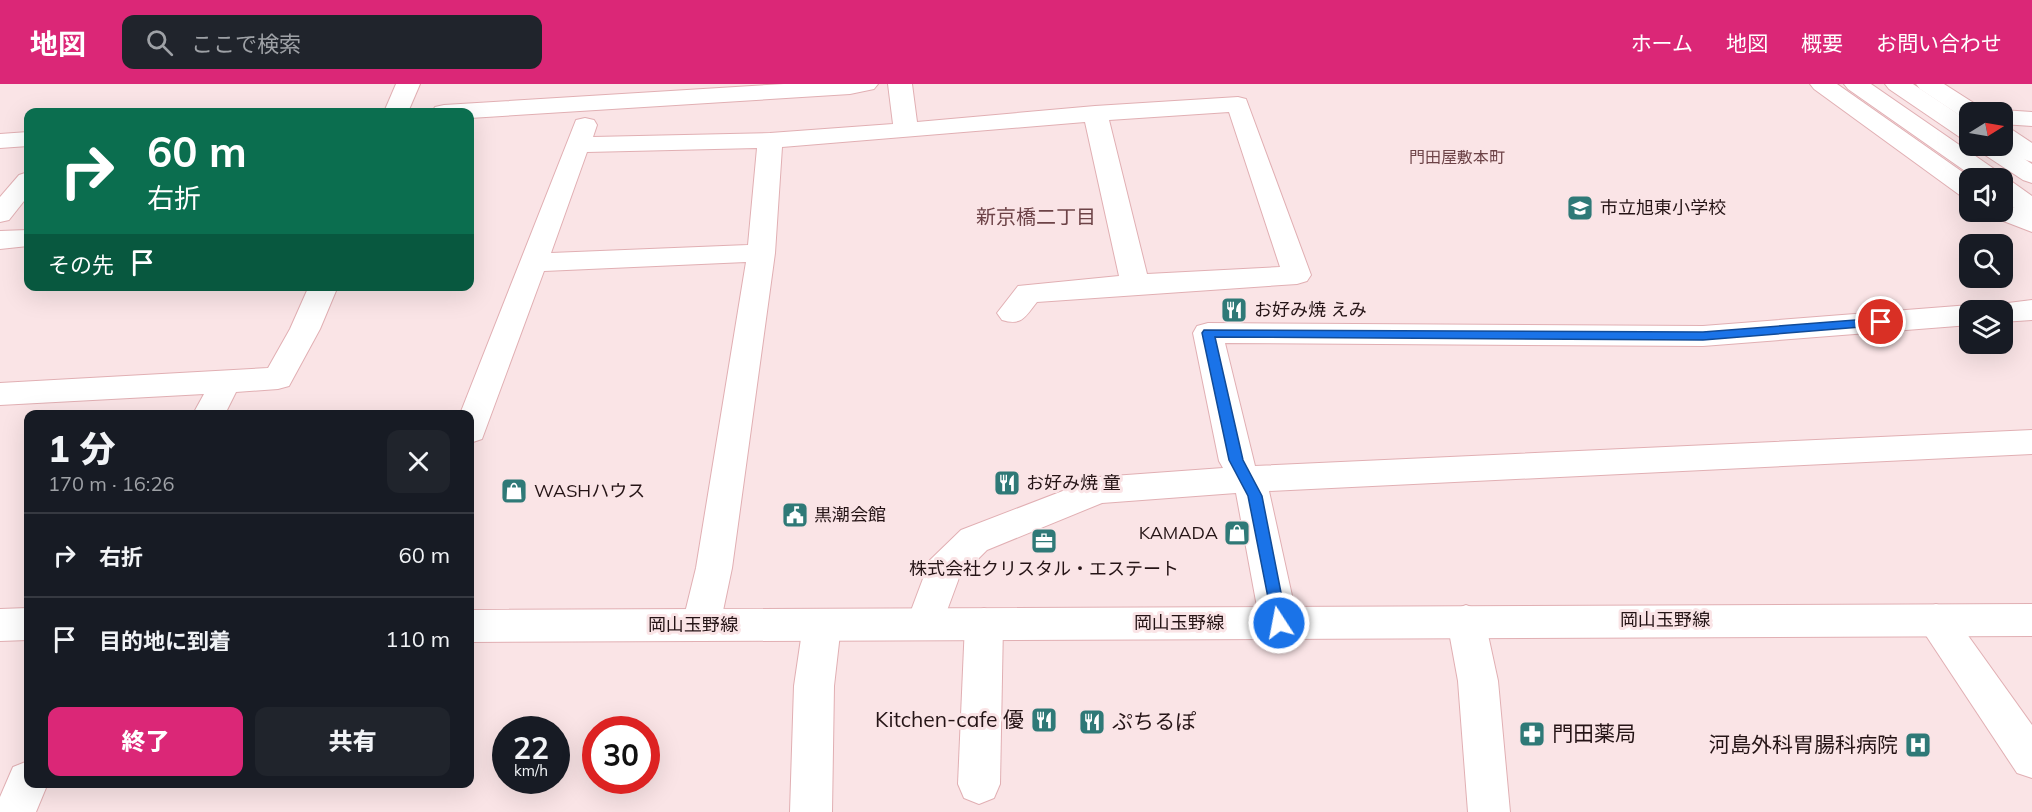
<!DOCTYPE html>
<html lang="ja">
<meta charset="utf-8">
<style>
:root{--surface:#171b24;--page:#20242c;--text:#f1f3f6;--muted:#9ea1a6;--line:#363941;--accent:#db2777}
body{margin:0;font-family:Mulish,"Noto Sans JP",sans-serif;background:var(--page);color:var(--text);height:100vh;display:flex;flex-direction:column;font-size:22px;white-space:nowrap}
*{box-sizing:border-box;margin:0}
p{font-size:20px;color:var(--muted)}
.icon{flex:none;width:33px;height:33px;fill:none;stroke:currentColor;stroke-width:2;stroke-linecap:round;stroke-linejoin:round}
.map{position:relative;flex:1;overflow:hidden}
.side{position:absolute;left:24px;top:326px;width:450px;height:378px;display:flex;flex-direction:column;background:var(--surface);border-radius:12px;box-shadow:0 6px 24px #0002}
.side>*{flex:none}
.banner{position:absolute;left:24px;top:24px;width:450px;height:183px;border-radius:12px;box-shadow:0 6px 24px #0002;background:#0b6e4f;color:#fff;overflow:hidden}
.needle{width:39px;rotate:79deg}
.fabs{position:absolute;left:1959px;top:18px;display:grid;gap:12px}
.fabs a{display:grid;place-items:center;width:54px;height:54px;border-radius:12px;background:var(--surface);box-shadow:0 6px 24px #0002;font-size:30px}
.speed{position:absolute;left:492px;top:632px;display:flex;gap:12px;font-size:30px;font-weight:700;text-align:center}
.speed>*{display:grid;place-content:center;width:78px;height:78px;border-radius:50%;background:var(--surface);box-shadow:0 6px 24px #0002;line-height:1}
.speed small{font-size:15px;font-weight:400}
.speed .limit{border:9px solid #d22;background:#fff;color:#111}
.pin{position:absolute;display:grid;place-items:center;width:51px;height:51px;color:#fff;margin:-26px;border:3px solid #fff;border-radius:50%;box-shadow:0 2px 6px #0007}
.me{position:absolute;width:66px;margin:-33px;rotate:349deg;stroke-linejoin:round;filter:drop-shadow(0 0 4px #0008)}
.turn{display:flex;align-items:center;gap:21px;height:126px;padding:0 24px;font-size:27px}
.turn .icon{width:78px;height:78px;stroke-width:2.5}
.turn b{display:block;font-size:42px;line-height:51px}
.then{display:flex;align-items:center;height:57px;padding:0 24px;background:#0003;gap:12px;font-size:22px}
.round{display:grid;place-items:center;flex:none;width:63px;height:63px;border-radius:12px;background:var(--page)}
.summary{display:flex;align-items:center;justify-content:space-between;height:102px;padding:0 24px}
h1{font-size:36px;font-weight:800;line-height:45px}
.button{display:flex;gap:12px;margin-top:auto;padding:12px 24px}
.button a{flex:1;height:69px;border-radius:12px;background:var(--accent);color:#fff;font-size:24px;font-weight:800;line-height:69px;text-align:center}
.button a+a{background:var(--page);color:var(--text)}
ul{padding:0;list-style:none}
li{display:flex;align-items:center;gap:18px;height:84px;padding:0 24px;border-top:2px solid var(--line)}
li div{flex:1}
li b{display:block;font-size:22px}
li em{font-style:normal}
header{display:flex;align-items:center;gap:36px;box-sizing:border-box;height:84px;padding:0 30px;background:var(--accent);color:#fff}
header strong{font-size:28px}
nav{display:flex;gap:33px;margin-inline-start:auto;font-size:21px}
.search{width:420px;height:54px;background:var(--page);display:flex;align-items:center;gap:15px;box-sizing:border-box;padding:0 21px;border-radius:12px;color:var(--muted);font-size:22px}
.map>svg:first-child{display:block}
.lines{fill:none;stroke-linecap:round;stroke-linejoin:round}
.street-casing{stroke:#e1afb3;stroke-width:2}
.primary-casing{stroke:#e1afb3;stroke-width:2}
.highway-casing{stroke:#e1afb3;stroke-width:2}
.street{fill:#fff;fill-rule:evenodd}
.primary{fill:#fff;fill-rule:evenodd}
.highway{fill:#fff;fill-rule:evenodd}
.route{fill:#1a73e8;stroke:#114b97;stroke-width:1.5}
.labels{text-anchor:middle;stroke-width:6;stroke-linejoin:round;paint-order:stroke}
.far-neighbourhood-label{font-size:16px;fill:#6d4347;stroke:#fae4e6}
.poi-label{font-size:18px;fill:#251416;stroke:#fae4e6;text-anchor:start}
.street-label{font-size:18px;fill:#251416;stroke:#fae4e6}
.neighbourhood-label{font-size:20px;fill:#6d4347;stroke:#fae4e6}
.near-poi-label{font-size:21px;fill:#251416;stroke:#fae4e6;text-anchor:end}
</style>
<header>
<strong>地図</strong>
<div class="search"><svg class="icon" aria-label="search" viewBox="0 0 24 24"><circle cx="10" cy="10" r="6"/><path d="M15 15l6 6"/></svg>ここで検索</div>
<nav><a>ホーム</a><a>地図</a><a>概要</a><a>お問い合わせ</a></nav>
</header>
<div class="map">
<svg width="2032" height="728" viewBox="0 0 2032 728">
<rect width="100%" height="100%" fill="#fae4e6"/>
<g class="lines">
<defs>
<g id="street">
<path d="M 396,0 L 420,0 L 408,28 L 384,28 Z"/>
<path d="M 784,0 L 878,0 L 874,5 L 850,10 L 470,34 L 470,28 L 432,28 L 435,23 L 444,21 Z"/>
<path d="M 888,0 L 912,0 L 917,38 L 1095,22 L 1238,13 L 1246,15 L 1311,191 L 1307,197 L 1297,200 L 1037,218 C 1025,233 1022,242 1002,236 L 997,229 L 1018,202 L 1119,192 L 1085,38 L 782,63 L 775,169 L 732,484 L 720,541 L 714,552 L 701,557 L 688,552 L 682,541 L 696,484 L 746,178 L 544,187 L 482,355 L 470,359 L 470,330 L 460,330 L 576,36 L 585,34 L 594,36 L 597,41 L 593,53 L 770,49 L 893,40 ZM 1229,28 L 1280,183 L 1147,190 L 1109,36 ZM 757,64 L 748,161 L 551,169 L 587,68 Z"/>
<path d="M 1810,0 L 1837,0 L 1971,94 L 1970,114 L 1961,112 L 1814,5 Z"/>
<path d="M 1916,0 L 1944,0 L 1980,23 L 1983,28 L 1970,28 L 1970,35 L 1962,33 L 1920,5 Z"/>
<path d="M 2002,26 L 2032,28 L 2032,42 L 2002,40 L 2002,28 L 1993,28 Z"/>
<path d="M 2002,43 L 2011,45 L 2032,59 L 2032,78 L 2023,75 L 2002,61 Z"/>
<path d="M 28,48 L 28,62 L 0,64 L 0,50 Z"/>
<path d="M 28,88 L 28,112 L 9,136 L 0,138 L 0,113 L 19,91 Z"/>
<path d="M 2002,119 L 2032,130 L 2032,148 L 1993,133 L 1989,128 L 2002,128 Z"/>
<path d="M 28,146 L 28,162 L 0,165 L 0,147 Z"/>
<path d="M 309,202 L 338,202 L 320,245 L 289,302 L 278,305 L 236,308 L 225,330 L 193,330 L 204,310 L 0,321 L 0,299 L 268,284 L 290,245 Z"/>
<path d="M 2032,216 L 2032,236 L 2002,238 L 2002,226 L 1988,226 L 1992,221 Z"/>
<path d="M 1970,221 L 1982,226 L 1970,226 L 1970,241 L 1703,262 L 1225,259 L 1255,382 L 2032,346 L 2032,370 L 1269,407 L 1298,539 L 1292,550 L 1279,555 L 1266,550 L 1260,539 L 1236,409 L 1102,419 L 987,466 L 959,494 L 938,551 L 925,556 L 912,551 L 906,540 L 930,476 L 961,446 L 1099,393 L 1223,384 L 1219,377 L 1193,249 L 1197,242 L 1208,239 L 1703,242 Z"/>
<path d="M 1936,520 L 1949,525 L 2032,641 L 2032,694 L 2017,689 L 1923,547 L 1917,536 L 1923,525 Z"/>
<path d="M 1466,521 L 1479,526 L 1485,537 L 1498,597 L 1510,728 L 1468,728 L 1458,597 L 1447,537 L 1453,526 Z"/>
<path d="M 984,524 L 997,529 L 1003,540 L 1000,700 L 994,714 L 979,720 L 964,714 L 958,700 L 965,540 L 971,529 Z"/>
<path d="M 822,525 L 835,530 L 841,541 L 834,602 L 832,728 L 790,728 L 794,602 L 803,541 L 809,530 Z"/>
<path d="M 28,677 L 28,699 L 48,699 L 36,728 L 0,728 L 0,713 L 13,683 Z"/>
</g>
<g id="primary">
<path d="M 2032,520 L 2032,552 L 470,558 L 470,526 Z"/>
<path d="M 28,524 L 28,556 L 0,557 L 0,525 Z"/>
</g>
<g id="highway">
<path d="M 1844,0 L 1871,0 L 2000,89 L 2003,95 L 2011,97 L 2032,112 L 2032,132 L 2023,130 L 2002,115 L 2002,94 L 1975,94 L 1848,5 Z"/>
<path d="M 1885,0 L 1913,0 L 1970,38 L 1970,56 L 1961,54 L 1889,5 Z"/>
<path d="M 2002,60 L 2032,80 L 2032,99 L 2023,96 L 1979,67 L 1976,62 Z"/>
</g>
</defs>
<use href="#street" class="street-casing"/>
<use href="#primary" class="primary-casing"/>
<use href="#highway" class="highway-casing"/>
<use href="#street" class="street"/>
<use href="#primary" class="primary"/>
<use href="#highway" class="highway"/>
</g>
<path class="route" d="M 1881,234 L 1887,238 L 1885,241 L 1703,256 L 1215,253 L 1243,376 L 1262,412 L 1287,539 L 1285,544 L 1279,546 L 1274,544 L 1248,412 L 1229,376 L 1202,249 L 1204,246 L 1703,248 Z"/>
<defs>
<symbol id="school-square" viewBox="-11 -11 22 22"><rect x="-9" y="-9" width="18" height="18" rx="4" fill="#2f7977" stroke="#fae4e6"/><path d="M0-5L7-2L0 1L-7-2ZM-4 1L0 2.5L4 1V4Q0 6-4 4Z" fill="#fff"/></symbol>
<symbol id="restaurant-square" viewBox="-11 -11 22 22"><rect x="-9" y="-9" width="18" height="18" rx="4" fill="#2f7977" stroke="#fae4e6"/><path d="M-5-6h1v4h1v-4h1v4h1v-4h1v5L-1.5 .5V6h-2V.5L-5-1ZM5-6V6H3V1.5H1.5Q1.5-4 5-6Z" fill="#fff"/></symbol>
<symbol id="shop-square" viewBox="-11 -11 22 22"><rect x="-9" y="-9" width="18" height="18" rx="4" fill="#2f7977" stroke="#fae4e6"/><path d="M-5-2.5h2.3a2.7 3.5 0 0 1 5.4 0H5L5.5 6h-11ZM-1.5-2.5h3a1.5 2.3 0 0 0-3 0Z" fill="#fff"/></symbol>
<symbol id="civic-square" viewBox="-11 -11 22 22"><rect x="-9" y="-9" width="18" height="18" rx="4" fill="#2f7977" stroke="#fae4e6"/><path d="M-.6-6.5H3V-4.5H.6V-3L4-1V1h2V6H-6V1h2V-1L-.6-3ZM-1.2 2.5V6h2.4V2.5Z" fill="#fff"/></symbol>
<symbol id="office-square" viewBox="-11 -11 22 22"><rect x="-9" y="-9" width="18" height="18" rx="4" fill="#2f7977" stroke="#fae4e6"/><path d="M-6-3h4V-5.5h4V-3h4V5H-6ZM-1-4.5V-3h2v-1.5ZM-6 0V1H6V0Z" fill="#fff"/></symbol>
<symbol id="pharmacy-square" viewBox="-11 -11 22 22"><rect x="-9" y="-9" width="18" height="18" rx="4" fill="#2f7977" stroke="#fae4e6"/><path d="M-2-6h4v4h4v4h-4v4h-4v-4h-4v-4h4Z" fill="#fff"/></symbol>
<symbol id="hospital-square" viewBox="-11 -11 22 22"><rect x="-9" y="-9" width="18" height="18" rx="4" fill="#2f7977" stroke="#fae4e6"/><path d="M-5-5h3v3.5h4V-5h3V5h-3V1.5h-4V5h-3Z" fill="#fff"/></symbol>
</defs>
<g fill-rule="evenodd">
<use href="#school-square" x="1565" y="109" width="30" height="30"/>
<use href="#restaurant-square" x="1219" y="211" width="30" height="30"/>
<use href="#restaurant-square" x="992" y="384" width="30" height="30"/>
<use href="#shop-square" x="499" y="392" width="30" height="30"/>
<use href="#civic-square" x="780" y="416" width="30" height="30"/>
<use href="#shop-square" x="1222" y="434" width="30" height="30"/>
<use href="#office-square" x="1029" y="442" width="30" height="30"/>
<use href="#restaurant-square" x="1029" y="621" width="30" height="30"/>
<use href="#restaurant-square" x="1077" y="623" width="30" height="30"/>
<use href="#pharmacy-square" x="1517" y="635" width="30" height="30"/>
<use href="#hospital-square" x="1903" y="646" width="30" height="30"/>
</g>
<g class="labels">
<g class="far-neighbourhood-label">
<text x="1457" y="79">門田屋敷本町</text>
</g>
<g class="poi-label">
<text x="1600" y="130">市立旭東小学校</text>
<text x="1254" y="232">お好み焼 えみ</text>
<text x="1026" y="405">お好み焼 童</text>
<text x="534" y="413">WASHハウス</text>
<text x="814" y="437">黒潮会館</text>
<text x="1218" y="455" text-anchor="end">KAMADA</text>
<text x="1044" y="491" text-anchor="middle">株式会社クリスタル・エステート</text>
</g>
<g class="street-label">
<text x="1665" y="542">岡山玉野線</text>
<text x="1179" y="545">岡山玉野線</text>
<text x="693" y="547">岡山玉野線</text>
</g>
<g class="neighbourhood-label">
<text x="1036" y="140">新京橋二丁目</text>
</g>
<g class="near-poi-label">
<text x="1024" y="643">Kitchen-cafe 優</text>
<text x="1112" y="645" text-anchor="start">ぷちるぽ</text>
<text x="1552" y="657" text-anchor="start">門田薬局</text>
<text x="1898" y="668">河島外科胃腸科病院</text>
</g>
</g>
</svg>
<div class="fabs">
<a><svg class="needle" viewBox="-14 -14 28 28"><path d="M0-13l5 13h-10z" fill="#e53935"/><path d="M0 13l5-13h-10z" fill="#9ea1a6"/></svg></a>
<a><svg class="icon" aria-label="sound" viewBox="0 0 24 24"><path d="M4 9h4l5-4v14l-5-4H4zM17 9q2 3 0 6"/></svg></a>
<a><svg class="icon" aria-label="search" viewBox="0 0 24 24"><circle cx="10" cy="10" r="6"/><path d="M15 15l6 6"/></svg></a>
<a><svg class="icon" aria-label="layers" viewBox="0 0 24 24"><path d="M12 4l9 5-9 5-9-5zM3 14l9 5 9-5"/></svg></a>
</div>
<div class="speed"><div>22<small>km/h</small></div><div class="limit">30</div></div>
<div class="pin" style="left:1881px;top:238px;background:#d93025"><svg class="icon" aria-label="arrive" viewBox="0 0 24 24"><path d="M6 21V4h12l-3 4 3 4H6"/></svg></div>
<svg class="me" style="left:1279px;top:539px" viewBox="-20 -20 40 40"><circle r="17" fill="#1a73e8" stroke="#fff" stroke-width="3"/><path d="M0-11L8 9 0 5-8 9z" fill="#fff"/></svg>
<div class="banner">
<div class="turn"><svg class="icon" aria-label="right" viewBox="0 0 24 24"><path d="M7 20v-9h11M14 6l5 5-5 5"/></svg><div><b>60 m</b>右折</div></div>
<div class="then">その先<svg class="icon" aria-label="arrive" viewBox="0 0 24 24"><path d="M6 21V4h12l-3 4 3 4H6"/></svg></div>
</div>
<section class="side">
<div class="summary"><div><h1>1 分</h1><p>170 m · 16:26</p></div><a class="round"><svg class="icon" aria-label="close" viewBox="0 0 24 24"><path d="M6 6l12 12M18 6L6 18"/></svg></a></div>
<ul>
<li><svg class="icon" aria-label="right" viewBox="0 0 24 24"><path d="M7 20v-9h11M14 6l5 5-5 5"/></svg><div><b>右折</b></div><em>60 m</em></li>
<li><svg class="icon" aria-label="arrive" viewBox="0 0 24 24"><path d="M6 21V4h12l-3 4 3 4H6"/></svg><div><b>目的地に到着</b></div><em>110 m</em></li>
</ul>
<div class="button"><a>終了</a><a>共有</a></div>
</section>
</div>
